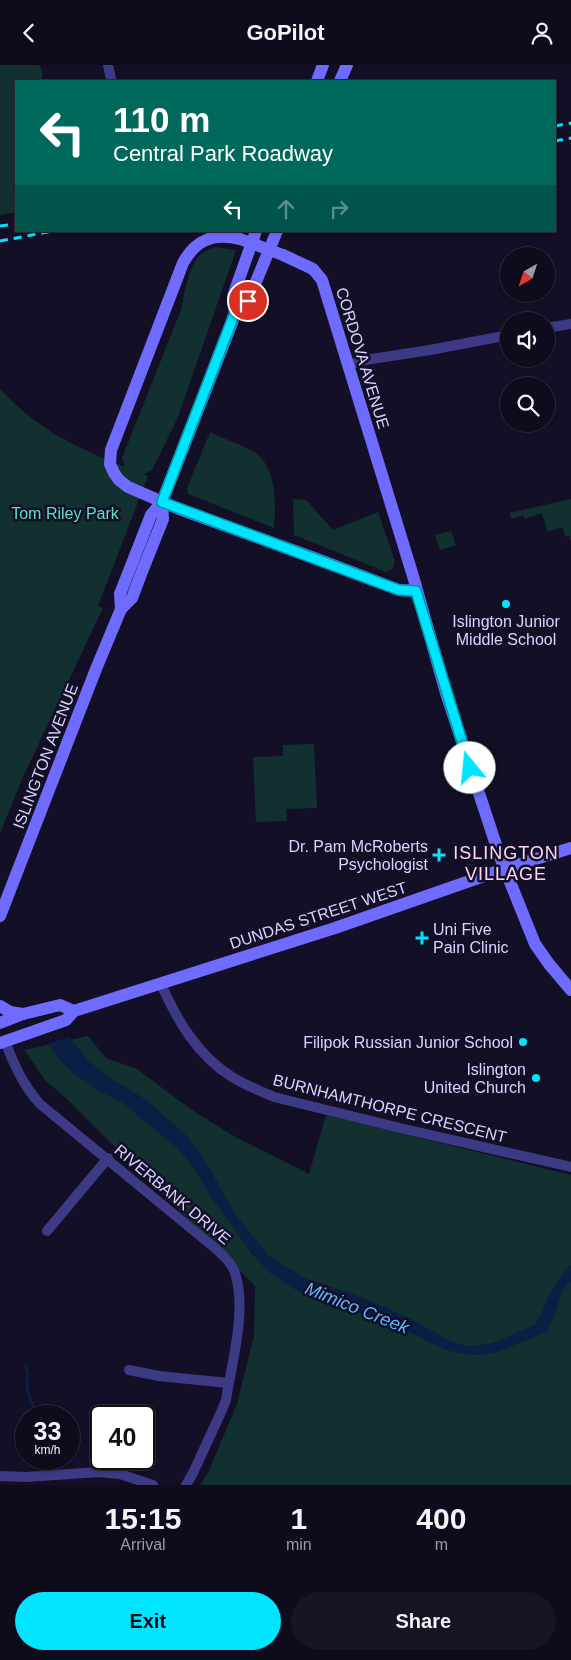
<!DOCTYPE html>
<style>
:root{--surface:#0e0b1c;--page:#171425;--text:#f1f3f6;--muted:#9b9ba3;--line:#2e2b3b;--accent:#00e5ff}
body{margin:0;font-family:Arial,sans-serif;background:var(--page);color:var(--text);height:100vh;display:flex;flex-direction:column;font-size:19px;white-space:nowrap}
*{box-sizing:border-box;margin:0}
p{font-size:16px;color:var(--muted)}
.icon{flex:none;width:28px;height:28px;fill:none;stroke:currentColor;stroke-width:2;stroke-linecap:round;stroke-linejoin:round}
.map{position:relative;height:1420px;overflow:hidden}
.sheet{display:flex;flex-direction:column;background:var(--surface);flex:1}
.sheet>*{flex:none}
.top-card{position:absolute;left:15px;top:15px;width:541px;height:152px;border-radius:0px;box-shadow:0 1px 4px #0004,0 0 0 1px var(--line);background:#00695c;color:#fff;overflow:hidden}
.needle{width:32px;rotate:219deg}
.buttons{position:absolute;left:500px;top:182px;display:grid;gap:10px}
.buttons a{display:grid;place-items:center;width:55px;height:55px;border-radius:50%;background:var(--surface);box-shadow:0 1px 4px #0004,0 0 0 1px var(--line);font-size:25px}
.speed{position:absolute;left:15px;top:1340px;display:flex;gap:10px;font-size:25px;font-weight:700;text-align:center}
.speed>*{display:grid;place-content:center;width:65px;height:65px;border-radius:50%;background:var(--surface);box-shadow:0 1px 4px #0004,0 0 0 1px var(--line);line-height:1}
.speed small{font-size:12px;font-weight:400}
.speed .limit{border:2px solid #111;border-radius:8px;background:#fff;color:#111}
.pin{position:absolute;display:grid;place-items:center;width:42px;height:42px;color:#fff;margin:-21px;border:2px solid #fff;border-radius:50%;box-shadow:0 1px 5px #0007}
.me{position:absolute;width:55px;margin:-28px;rotate:343deg;stroke-linejoin:round;filter:drop-shadow(0 0 4px #0008)}
.turn{display:flex;align-items:center;gap:18px;height:105px;padding:0 15px;font-size:22px}
.turn .icon{width:65px;height:65px;stroke-width:2.5}
.turn b{display:block;font-size:35px;line-height:42px}
.lanes{display:flex;align-items:center;height:48px;padding:0 15px;background:#0003;justify-content:center;gap:25px;direction:ltr}
.lanes .off{opacity:.35}
.eta{display:flex;justify-content:space-evenly;align-items:center;height:85px;text-align:center}
.eta b{font-size:30px;font-weight:700;line-height:35px}
.action{display:flex;gap:10px;margin-top:auto;padding:10px 15px}
.action a{flex:1;height:58px;border-radius:30px;background:var(--accent);color:#111;font-size:20px;font-weight:700;line-height:58px;text-align:center}
.action a+a{background:var(--page);color:var(--text)}
header{display:flex;justify-content:space-between;align-items:center;height:65px;padding:0 15px;background:var(--surface);font-size:22px;font-weight:700}
.map>svg:first-child{display:block}
.green{fill:#12302f}
.water{fill:#0a1f44}
.lines{fill:none;stroke-linecap:round;stroke-linejoin:round}
.stream{stroke:#0a1f44;stroke-width:3}
.street{stroke:#3d3a85;stroke-width:10}
.secondary{stroke:#6f6bff;stroke-width:12}
.rail{stroke:#00e5ff;stroke-width:3;stroke-dasharray:8 6;stroke-linecap:butt}
.secondary-bridge{stroke:#6f6bff;stroke-width:12}
.route-casing{stroke:#0095a6;stroke-width:12}
.route{stroke:#00e5ff;stroke-width:9}
.poi-dot{fill:#00e5ff;stroke:#130f26;stroke-width:2}
.labels{text-anchor:middle;stroke-width:5;stroke-linejoin:round;paint-order:stroke}
.street-label{font-size:16px;fill:#d9d4ff;stroke:#130f26}
.park-label{font-size:16px;fill:#5fe0c0;stroke:#130f26}
.poi-label{font-size:16px;fill:#d9d4ff;stroke:#130f26;text-anchor:end}
.neighbourhood-label{font-size:18px;letter-spacing:1px;fill:#ffd6f0;stroke:#130f26}
.water-label{font-size:18px;font-style:italic;fill:#62b6ff;stroke:#130f26}
</style>
<header><svg class="icon" aria-label="back" viewBox="0 0 24 24"><path d="M15 5l-7 7 7 7"/></svg>GoPilot<svg class="icon" aria-label="person" viewBox="0 0 24 24"><circle cx="12" cy="8" r="4"/><path d="M4 21q1-7 8-7t8 7"/></svg></header>
<div class="map">
<svg width="571" height="1420" viewBox="0 0 571 1420">
<rect width="100%" height="100%" fill="#130f26"/>
<g class="green">
<path d="M 0,0 L 39,0 L 42,6 L 42,16 L 16,16 L 16,147 L 0,150 Z"/>
<path d="M 215,182 L 236,185 L 178,352 L 152,405 L 144,409 L 148,411 L 98,541 L 103,543 L 23,712 L 0,768 L 0,324 C 40,366 73,381 125,402 L 122,393 L 181,245 C 184,230 189,199 201,189 C 204,186 210,184 215,182 Z"/>
<path d="M 210,367 C 224,374 240,379 254,387 C 277,401 276,440 274,463 L 188,429 L 187,423 Z"/>
<path d="M 293,434 L 306,435 L 333,465 L 378,447 L 395,496 L 393,504 L 386,507 L 294,470 Z"/>
<path d="M 571,434 L 571,477 L 569,471 L 566,472 L 562,462 L 548,467 L 542,448 L 525,454 L 523,450 L 512,454 L 509,448 Z"/>
<path d="M 451,466 L 456,480 L 440,485 L 435,470 Z"/>
<path d="M 314,679 L 317,743 L 286,744 L 287,756 L 256,757 L 253,692 L 283,691 L 283,680 Z"/>
<path d="M 88,971 L 106,993 L 137,1004 L 189,1043 L 235,1072 L 309,1109 L 326,1050 L 571,1110 L 571,1420 L 200,1420 L 208,1408 L 237,1339 L 254,1271 L 255,1221 L 68,1035 L 45,1015 L 24,985 Z"/>
</g>
<path class="water" d="M 69,972 L 88,995 L 106,1010 L 145,1034 L 188,1072 L 202,1091 L 237,1151 L 268,1190 L 303,1212 L 364,1233 L 413,1255 L 452,1277 L 467,1281 L 481,1280 L 493,1278 L 534,1260 L 542,1247 L 549,1230 L 565,1205 L 571,1200 L 571,1216 L 563,1224 L 554,1253 L 546,1267 L 498,1287 L 481,1290 L 469,1290 L 446,1285 L 401,1263 L 299,1227 L 269,1207 L 252,1189 L 207,1126 L 194,1103 L 177,1083 L 123,1038 L 95,1024 L 69,1005 L 52,985 L 49,978 Z"/>
<g class="lines">
<g class="stream">
<path d="M 25,1301 C 30,1309 27,1311 27,1320 C 28,1331 33,1342 38,1351"/>
<path d="M 47,1394 L 49,1401"/>
</g>
<g class="street">
<path d="M 108,0 L 111,14"/>
<path d="M 546,263 L 571,259"/>
<path d="M 349,300 L 365,295 L 430,285 L 509,270"/>
<path d="M 161,919 C 177,955 197,990 232,1012 C 245,1020 260,1026 274,1032 L 400,1063 L 571,1102"/>
<path d="M 5,976 C 14,1000 23,1020 40,1039 L 216,1184 C 223,1190 232,1198 235,1208 C 247,1246 232,1296 226,1335 L 222,1345 L 193,1408 L 186,1420"/>
<path d="M 47,1166 L 108,1093"/>
<path d="M 129,1305 L 159,1311 L 228,1318"/>
<path d="M 0,1411 L 26,1412 L 99,1407 L 120,1409 L 153,1420"/>
</g>
<g class="secondary">
<path d="M 317,16 L 323,0"/>
<path d="M 340,16 L 347,0"/>
<path d="M 240,174 C 214,168 196,174 183,198 L 111,385 L 110,399 L 114,408 L 119,415 L 128,422 L 179,444 L 317,494 L 399,525 L 417,526"/>
<path d="M 283,190 L 313,204 L 322,215 L 413,511 L 446,628 L 500,792 L 535,879 L 549,899 L 571,925"/>
<path d="M 235,250 L 233,231 L 256,166"/>
<path d="M 121,544 L 120,529 L 151,450 L 162,437 L 235,250 L 248,236 L 277,166"/>
<path d="M 0,851 L 96,604 L 121,544 L 132,533 L 143,504 L 163,454 L 162,437"/>
<path d="M 0,941 L 10,947 L 23,949"/>
<path d="M 0,958 L 23,949 L 60,940 L 74,946"/>
<path d="M 0,978 L 66,955 L 74,946 L 335,863 L 504,804 L 571,783"/>
</g>
<g class="rail">
<path d="M 555,61 L 571,58"/>
<path d="M 555,76 L 571,73"/>
<path d="M 0,161 L 16,159"/>
<path d="M 0,176 L 53,166"/>
</g>
<path class="secondary-bridge" d="M 240,174 L 283,190"/>
</g>
<g class="lines">
<defs>
<path id="route" d="M 248,236 L 234,250 L 162,437 L 399,525 L 416,526 L 470,703"/>
</defs>
<use href="#route" class="route-casing"/>
<use href="#route" class="route"/>
</g>
<g class="poi-dot">
<circle cx="506" cy="539" r="5"/>
<path d="M436.5 782.5h5v5h5v5h-5v5h-5v-5h-5v-5h5z"/>
<path d="M419.5 865.5h5v5h5v5h-5v5h-5v-5h-5v-5h5z"/>
<circle cx="523" cy="977" r="5"/>
<circle cx="536" cy="1013" r="5"/>
</g>
<g class="labels">
<g class="street-label">
<text transform="translate(363 293) rotate(73)" y="6">CORDOVA AVENUE</text>
<text transform="translate(45 691) rotate(-69)" y="6">ISLINGTON AVENUE</text>
<text transform="translate(318 850) rotate(-18)" y="6">DUNDAS STREET WEST</text>
<text transform="translate(390 1043) rotate(14)" y="6">BURNHAMTHORPE CRESCENT</text>
<text transform="translate(173 1129) rotate(40)" y="6">RIVERBANK DRIVE</text>
</g>
<g class="park-label">
<text x="65" y="454">Tom Riley Park</text>
</g>
<g class="poi-label">
<text x="506" y="562" text-anchor="middle">Islington Junior<tspan x="506" dy="18">Middle School</tspan></text>
<text x="428" y="787">Dr. Pam McRoberts<tspan x="428" dy="18">Psychologist</tspan></text>
<text x="433" y="870" text-anchor="start">Uni Five<tspan x="433" dy="18">Pain Clinic</tspan></text>
<text x="513" y="983">Filipok Russian Junior School</text>
<text x="526" y="1010">Islington<tspan x="526" dy="18">United Church</tspan></text>
</g>
<g class="neighbourhood-label">
<text x="506" y="794">ISLINGTON<tspan x="506" dy="21">VILLAGE</tspan></text>
</g>
<g class="water-label">
<text transform="translate(357 1243) rotate(22)" y="6">Mimico Creek</text>
</g>
</g>
</svg>
<div class="buttons">
<a><svg class="needle" viewBox="-14 -14 28 28"><path d="M0-13l5 13h-10z" fill="#e53935"/><path d="M0 13l5-13h-10z" fill="#9b9ba3"/></svg></a>
<a><svg class="icon" aria-label="sound" viewBox="0 0 24 24"><path d="M4 9h4l5-4v14l-5-4H4zM17 9q2 3 0 6"/></svg></a>
<a><svg class="icon" aria-label="search" viewBox="0 0 24 24"><circle cx="10" cy="10" r="6"/><path d="M15 15l6 6"/></svg></a>
</div>
<div class="speed"><div>33<small>km/h</small></div><div class="limit">40</div></div>
<div class="pin" style="left:248px;top:236px;background:#d93025"><svg class="icon" aria-label="arrive" viewBox="0 0 24 24"><path d="M6 21V4h12l-3 4 3 4H6"/></svg></div>
<svg class="me" style="left:470px;top:703px" viewBox="-20 -20 40 40"><circle r="19" fill="#fff"/><path d="M0-13L10 11 0 6-10 11z" fill="#00e5ff"/></svg>
<div class="top-card">
<div class="turn"><svg class="icon" aria-label="left" viewBox="0 0 24 24"><path d="M17 20v-9H6M10 6l-5 5 5 5"/></svg><div><b>110 m</b>Central Park Roadway</div></div>
<div class="lanes"><svg class="icon" aria-label="left" viewBox="0 0 24 24"><path d="M17 20v-9H6M10 6l-5 5 5 5"/></svg><svg class="icon off" aria-label="ahead" viewBox="0 0 24 24"><path d="M12 20V5M6 11l6-6 6 6"/></svg><svg class="icon off" aria-label="right" viewBox="0 0 24 24"><path d="M7 20v-9h11M14 6l5 5-5 5"/></svg></div>
</div>
</div>
<section class="sheet">
<div class="eta">
<div><b>15:15</b><p>Arrival</p></div>
<div><b>1</b><p>min</p></div>
<div><b>400</b><p>m</p></div>
</div>
<div class="action"><a>Exit</a><a>Share</a></div>
</section>
